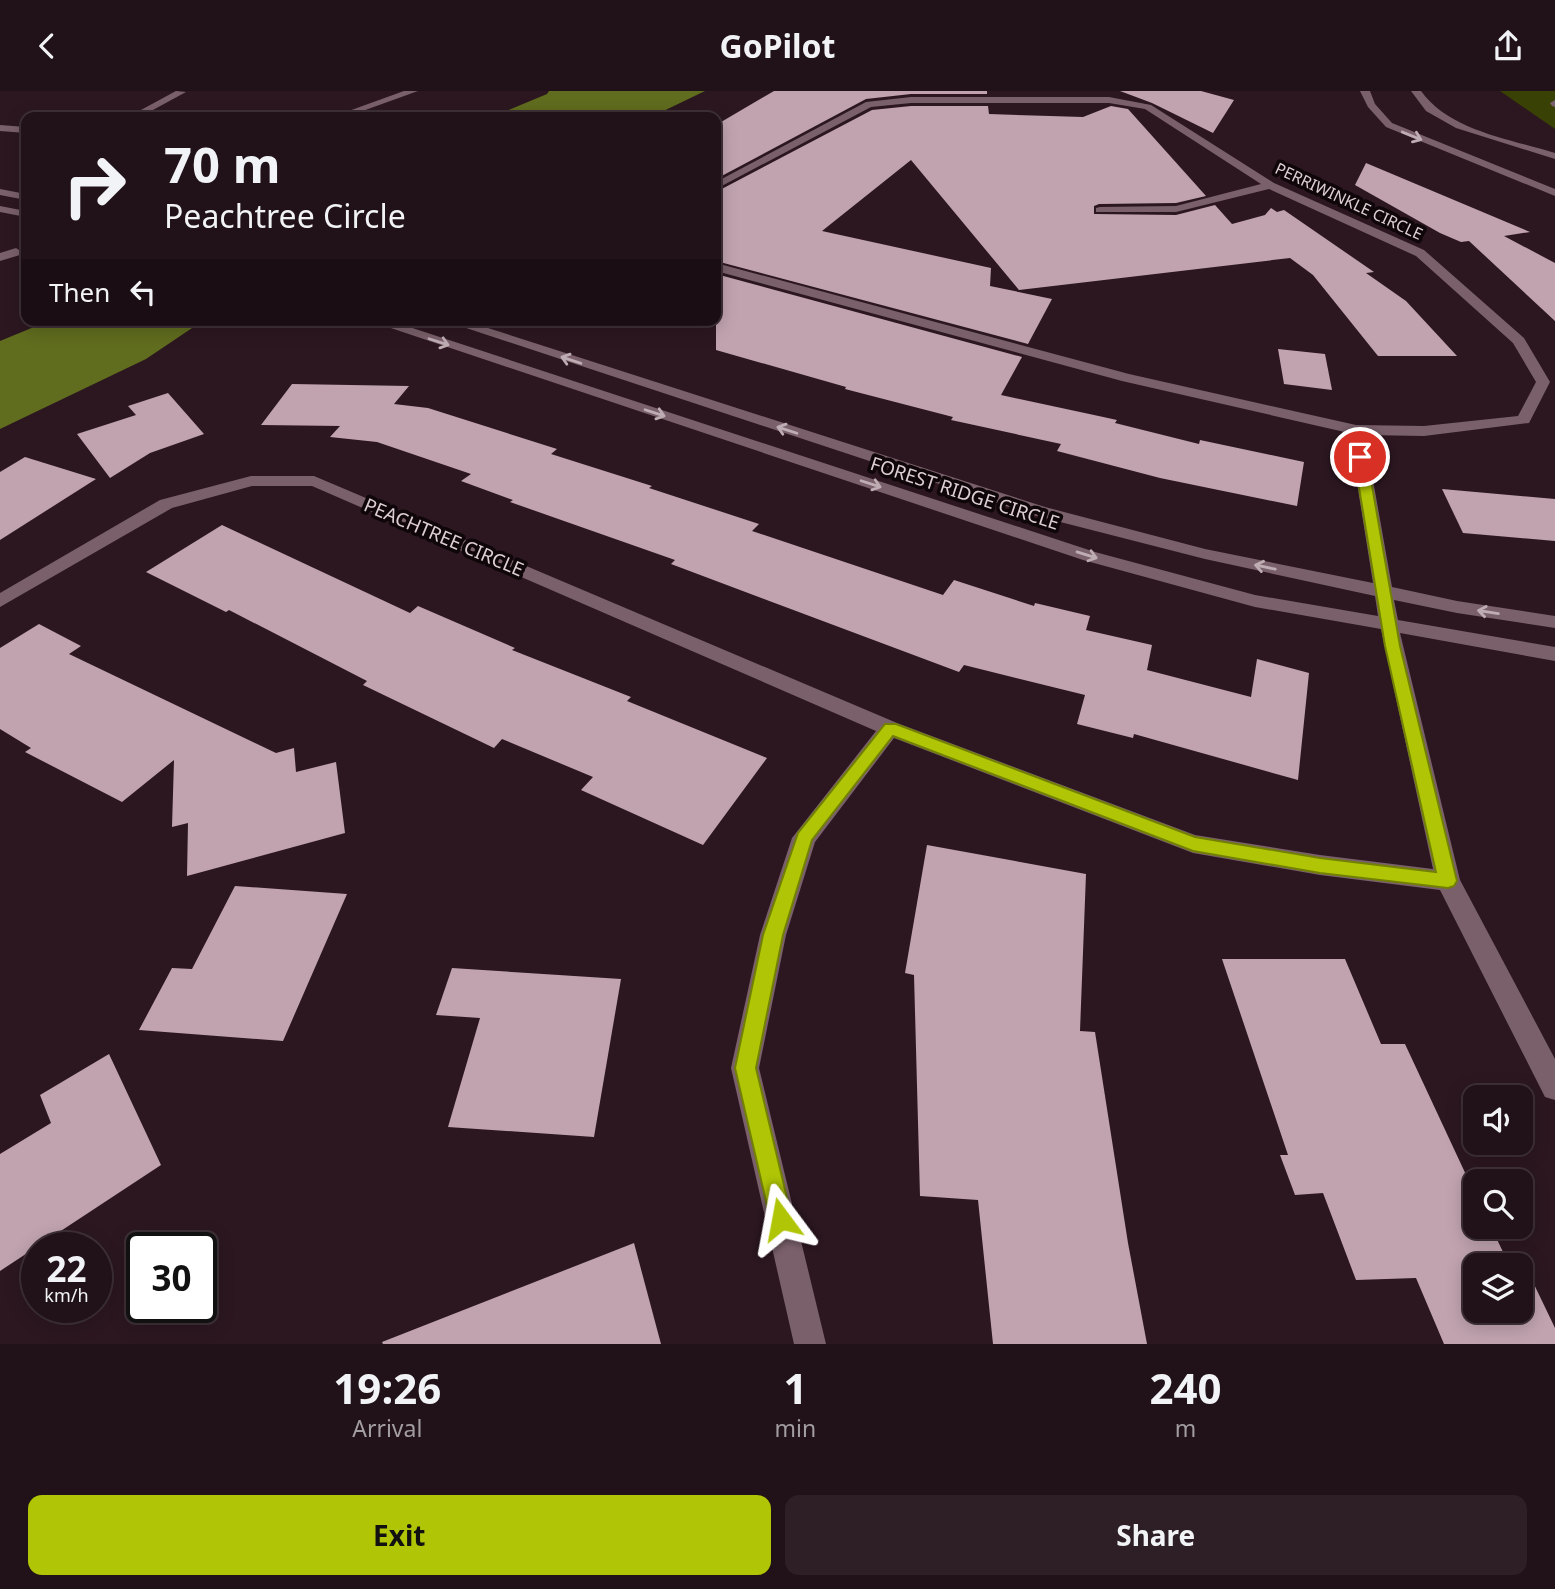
<!DOCTYPE html>
<style>
:root{--surface:#211118;--page:#2d1f25;--text:#f1f3f6;--muted:#a29da2;--line:#3e3137;--accent:#afc505}
body{margin:0;font-family:"Noto Sans",sans-serif;background:var(--page);color:var(--text);height:100vh;display:flex;flex-direction:column;font-size:26px;white-space:nowrap}
*{box-sizing:border-box;margin:0}
p{font-size:23px;color:var(--muted)}
.icon{flex:none;width:38px;height:38px;fill:none;stroke:currentColor;stroke-width:2;stroke-linecap:round;stroke-linejoin:round}
.map{position:relative;height:1253px;overflow:hidden}
.details{display:flex;flex-direction:column;background:var(--surface);flex:1}
.details>*{flex:none}
.guide{position:absolute;left:21px;top:21px;width:700px;height:214px;border-radius:14px;box-shadow:0 4px 18px #0003,0 0 0 2px var(--line);background:#211118;color:var(--text);overflow:hidden}
.tools{position:absolute;left:1463px;top:994px;display:grid;gap:14px}
.tools a{display:grid;place-items:center;width:70px;height:70px;border-radius:14px;background:var(--surface);box-shadow:0 4px 18px #0003,0 0 0 2px var(--line);font-size:35px}
.speed{position:absolute;left:21px;top:1141px;display:flex;gap:14px;font-size:35px;font-weight:700;text-align:center}
.speed>*{display:grid;place-content:center;width:91px;height:91px;border-radius:50%;background:var(--surface);box-shadow:0 4px 18px #0003,0 0 0 2px var(--line);line-height:1}
.speed small{font-size:18px;font-weight:400}
.speed .limit{border:4px solid #111;border-radius:10px;background:#fff;color:#111}
.pin{position:absolute;display:grid;place-items:center;width:60px;height:60px;color:#fff;margin:-30px;border:4px solid #fff;border-radius:50%;box-shadow:0 2px 7px #0007}
.me{position:absolute;width:77px;margin:-38px;rotate:347deg;stroke-linejoin:round;filter:drop-shadow(0 0 5px #0008)}
.turn{display:flex;align-items:center;gap:24px;height:147px;padding:0 28px;font-size:32px}
.turn .icon{width:91px;height:91px;stroke-width:2.5}
.turn b{display:block;font-size:49px;line-height:60px}
.then{display:flex;align-items:center;height:66px;padding:0 28px;background:#0003;gap:14px;font-size:26px}
.eta{display:flex;justify-content:space-evenly;align-items:center;height:119px;text-align:center}
.eta b{font-size:42px;font-weight:700;line-height:49px}
.action{display:flex;gap:14px;margin-top:auto;padding:14px 28px}
.action a{flex:1;height:80px;border-radius:14px;background:var(--accent);color:#111;font-size:28px;font-weight:700;line-height:80px;text-align:center}
.action a+a{background:var(--page);color:var(--text)}
header{display:flex;justify-content:space-between;align-items:center;height:91px;padding:0 28px;background:var(--surface);font-size:32px;font-weight:700}
.map>svg:first-child{display:block}
.green{fill:#394204}
.water{fill:#606c1e}
.building{fill:#c0a3af;fill-rule:evenodd}
.lines{fill:none;stroke-linecap:round;stroke-linejoin:round}
.minor{fill:#7a606a;fill-rule:evenodd}
.oneway{stroke:#bfadb4}
.route{fill:#afc505;stroke:#728003;stroke-width:2}
.labels{text-anchor:middle;stroke-width:7;stroke-linejoin:round;paint-order:stroke}
.far-street-label{font-size:16px;fill:#ddced4;stroke:#0e0609}
.street-label{font-size:19px;fill:#ddced4;stroke:#0e0609}
</style>
<header><svg class="icon" aria-label="back" viewBox="0 0 24 24"><path d="M15 5l-7 7 7 7"/></svg>GoPilot<svg class="icon" aria-label="share" viewBox="0 0 24 24"><path d="M12 15V3M7 8l5-5 5 5M5 13v7h14v-7"/></svg></header>
<div class="map">
<svg width="1555" height="1253" viewBox="0 0 1555 1253">
<rect width="100%" height="100%" fill="#2c1720"/>
<path class="green" d="M 1500,0 L 1555,0 L 1555,38 Z"/>
<g class="water">
<path d="M 549,0 L 705,0 L 651,26 L 492,26 L 547,3 Z"/>
<path d="M 51,229 L 198,229 L 201,231 L 146,268 L 0,338 L 0,250 Z"/>
</g>
<g class="building">
<path d="M 774,0 L 987,0 L 987,3 L 911,3 L 866,8 L 716,88 L 716,34 Z"/>
<path d="M 1120,0 L 1201,0 L 1234,9 L 1213,42 L 1152,12 Z"/>
<path d="M 911,15 L 988,15 L 989,23 L 1050,25 L 1083,26 L 1111,15 L 1128,18 L 1206,105 L 1176,112 L 1099,113 L 1094,115 L 1094,123 L 1176,124 L 1215,114 L 1232,133 L 1265,124 L 1271,117 L 1277,121 L 1284,119 L 1374,181 L 1366,182 L 1406,210 L 1457,265 L 1378,265 L 1313,184 L 1290,167 L 1019,199 L 911,69 L 822,140 L 991,177 L 990,195 L 1052,208 L 1028,253 L 716,170 L 716,101 L 872,19 Z"/>
<path d="M 1366,72 L 1530,141 L 1504,145 L 1555,172 L 1555,230 L 1469,150 L 1461,151 L 1440,142 L 1355,94 Z"/>
<path d="M 716,183 L 1022,266 L 1001,304 L 1094,324 L 1117,329 L 1115,332 L 1199,353 L 1200,349 L 1304,371 L 1297,415 L 1160,387 L 1057,360 L 1061,353 L 951,329 L 953,326 L 845,298 L 846,296 L 716,259 Z"/>
<path d="M 1278,258 L 1325,263 L 1332,299 L 1284,293 Z"/>
<path d="M 292,293 L 409,295 L 394,313 L 428,317 L 557,358 L 551,363 L 652,395 L 649,397 L 759,433 L 752,440 L 943,504 L 954,489 L 1034,515 L 1035,512 L 1090,525 L 1086,539 L 1152,554 L 1147,579 L 1251,606 L 1257,568 L 1309,582 L 1298,689 L 1134,643 L 1133,647 L 1077,633 L 1085,604 L 964,574 L 959,581 L 671,473 L 675,469 L 510,411 L 513,409 L 461,390 L 471,383 L 377,351 L 330,346 L 340,335 L 261,334 Z"/>
<path d="M 168,302 L 204,343 L 150,362 L 110,387 L 77,343 L 136,324 L 128,315 Z"/>
<path d="M 25,366 L 96,388 L 0,449 L 0,381 Z"/>
<path d="M 1442,398 L 1555,408 L 1555,450 L 1463,442 Z"/>
<path d="M 222,434 L 410,522 L 418,515 L 515,557 L 512,559 L 631,606 L 627,610 L 767,667 L 703,754 L 581,699 L 593,686 L 502,648 L 494,657 L 363,594 L 367,590 L 229,519 L 226,521 L 146,481 Z"/>
<path d="M 39,533 L 81,555 L 69,563 L 276,662 L 294,657 L 296,681 L 336,671 L 345,742 L 187,785 L 188,732 L 172,736 L 174,669 L 122,711 L 25,661 L 31,657 L 0,638 L 0,557 Z"/>
<path d="M 927,754 L 1086,783 L 1080,940 L 1095,941 L 1128,1152 L 1147,1253 L 993,1253 L 978,1109 L 920,1105 L 914,884 L 905,882 Z"/>
<path d="M 235,795 L 347,803 L 283,950 L 139,939 L 172,877 L 192,878 Z"/>
<path d="M 1222,868 L 1345,868 L 1381,953 L 1405,953 L 1475,1103 L 1475,1136 L 1491,1136 L 1504,1163 L 1519,1162 L 1555,1237 L 1555,1253 L 1444,1253 L 1416,1187 L 1356,1189 L 1323,1102 L 1295,1104 L 1280,1064 L 1288,1064 ZM 1475,1174 L 1521,1174 L 1521,1220 L 1475,1220 Z"/>
<path d="M 452,877 L 621,888 L 594,1046 L 448,1036 L 480,927 L 436,924 Z"/>
<path d="M 109,963 L 161,1074 L 0,1180 L 0,1063 L 51,1032 L 40,1004 Z"/>
<path d="M 634,1152 L 661,1253 L 383,1253 L 382,1251 Z"/>
</g>
<g class="lines">
<g class="minor">
<path d="M 176,0 L 186,1 L 140,26 L 128,26 Z"/>
<path d="M 404,0 L 418,0 L 346,26 L 332,26 Z"/>
<path d="M 1360,0 L 1370,0 L 1375,13 L 1392,32 L 1555,98 L 1555,105 L 1386,36 L 1368,16 Z"/>
<path d="M 1411,0 L 1421,0 C 1450,40 1510,48 1555,62 L 1555,68 L 1456,37 L 1426,20 Z"/>
<path d="M 911,6 L 1109,6 L 1151,14 L 1274,92 L 1424,159 L 1524,247 L 1550,291 L 1529,332 L 1424,345 L 1365,344 L 1392,496 L 1457,510 L 1555,525 L 1555,537 L 1457,522 L 1394,509 L 1398,529 L 1555,556 L 1555,570 L 1400,542 L 1460,789 L 1555,968 L 1555,1009 L 1545,1006 L 1440,799 L 1320,784 L 1193,762 L 894,647 L 815,751 L 786,844 L 759,977 L 826,1253 L 794,1253 L 731,977 L 760,844 L 792,747 L 876,640 L 312,395 L 252,395 L 172,417 L 0,516 L 0,502 L 160,409 L 251,385 L 314,385 L 897,632 L 1195,744 L 1320,764 L 1433,778 L 1381,538 L 1255,516 L 1083,469 L 367,229 L 388,229 L 1095,461 L 1255,504 L 1378,525 L 1375,505 L 1205,468 L 1033,424 L 442,229 L 463,229 L 1045,416 L 1205,458 L 1373,492 L 1349,342 L 1122,290 L 716,180 L 716,172 L 1129,283 L 1356,334 L 1424,335 L 1518,325 L 1536,291 L 1513,252 L 1416,165 L 1269,98 L 1176,121 L 1096,121 L 1096,117 L 1100,116 L 1176,115 L 1261,93 L 1145,18 L 1109,12 L 911,12 L 871,16 L 716,98 L 716,91 L 866,11 Z"/>
<path d="M 1555,9 L 1555,16 L 1552,15 L 1550,12 Z"/>
<path d="M 0,34 L 26,36 L 26,42 L 0,40 Z"/>
<path d="M 0,98 L 26,103 L 26,109 L 0,104 Z"/>
<path d="M 0,115 L 26,120 L 26,126 L 0,121 Z"/>
<path d="M 16,157 L 22,161 L 20,164 L 0,170 L 0,162 Z"/>
</g>
</g>
<defs><path id="oneway-shaft" d="M-6 0H5M1.5-3L5.5 0L1.5 3" fill="none" stroke-width="1.6" stroke-linecap="round" stroke-linejoin="round" transform="scale(1.75)"/></defs>
<g class="oneway">
<use href="#oneway-shaft" transform="translate(1412 45) rotate(22)"/>
<use href="#oneway-shaft" transform="translate(439 251) rotate(18)"/>
<use href="#oneway-shaft" transform="translate(571 269) rotate(-162)"/>
<use href="#oneway-shaft" transform="translate(655 322) rotate(18)"/>
<use href="#oneway-shaft" transform="translate(787 339) rotate(-162)"/>
<use href="#oneway-shaft" transform="translate(871 393) rotate(18)"/>
<use href="#oneway-shaft" transform="translate(1087 464) rotate(17)"/>
<use href="#oneway-shaft" transform="translate(1265 476) rotate(-168)"/>
<use href="#oneway-shaft" transform="translate(1488 521) rotate(-171)"/>
</g>
<path class="route" d="M 1360,362 L 1367,366 L 1400,555 L 1457,790 L 1454,795 L 1448,797 L 1320,782 L 1193,760 L 893,645 L 812,749 L 783,844 L 756,977 L 792,1128 L 789,1136 L 781,1139 L 772,1136 L 735,977 L 763,844 L 798,742 L 885,633 L 896,633 L 1195,746 L 1320,767 L 1436,781 L 1385,555 L 1354,366 Z"/>
<g class="labels">
<g class="far-street-label">
<text transform="translate(1349 110) rotate(25)" y="6">PERRIWINKLE CIRCLE</text>
</g>
<g class="street-label">
<text transform="translate(965 402) rotate(18)" y="7">FOREST RIDGE CIRCLE</text>
<text transform="translate(444 446) rotate(23)" y="7">PEACHTREE CIRCLE</text>
</g>
</g>
</svg>
<div class="tools">
<a><svg class="icon" aria-label="sound" viewBox="0 0 24 24"><path d="M4 9h4l5-4v14l-5-4H4zM17 9q2 3 0 6"/></svg></a>
<a><svg class="icon" aria-label="search" viewBox="0 0 24 24"><circle cx="10" cy="10" r="6"/><path d="M15 15l6 6"/></svg></a>
<a><svg class="icon" aria-label="layers" viewBox="0 0 24 24"><path d="M12 4l9 5-9 5-9-5zM3 14l9 5 9-5"/></svg></a>
</div>
<div class="speed"><div>22<small>km/h</small></div><div class="limit">30</div></div>
<div class="pin" style="left:1360px;top:366px;background:#d93025"><svg class="icon" aria-label="arrive" viewBox="0 0 24 24"><path d="M6 21V4h12l-3 4 3 4H6"/></svg></div>
<svg class="me" style="left:781px;top:1128px" viewBox="-20 -20 40 40"><path d="M0-17L14 15 0 8-14 15z" fill="#afc505" stroke="#fff" stroke-width="4"/></svg>
<div class="guide">
<div class="turn"><svg class="icon" aria-label="right" viewBox="0 0 24 24"><path d="M7 20v-9h11M14 6l5 5-5 5"/></svg><div><b>70 m</b>Peachtree Circle</div></div>
<div class="then">Then<svg class="icon" aria-label="left" viewBox="0 0 24 24"><path d="M17 20v-9H6M10 6l-5 5 5 5"/></svg></div>
</div>
</div>
<section class="details">
<div class="eta">
<div><b>19:26</b><p>Arrival</p></div>
<div><b>1</b><p>min</p></div>
<div><b>240</b><p>m</p></div>
</div>
<div class="action"><a>Exit</a><a>Share</a></div>
</section>
